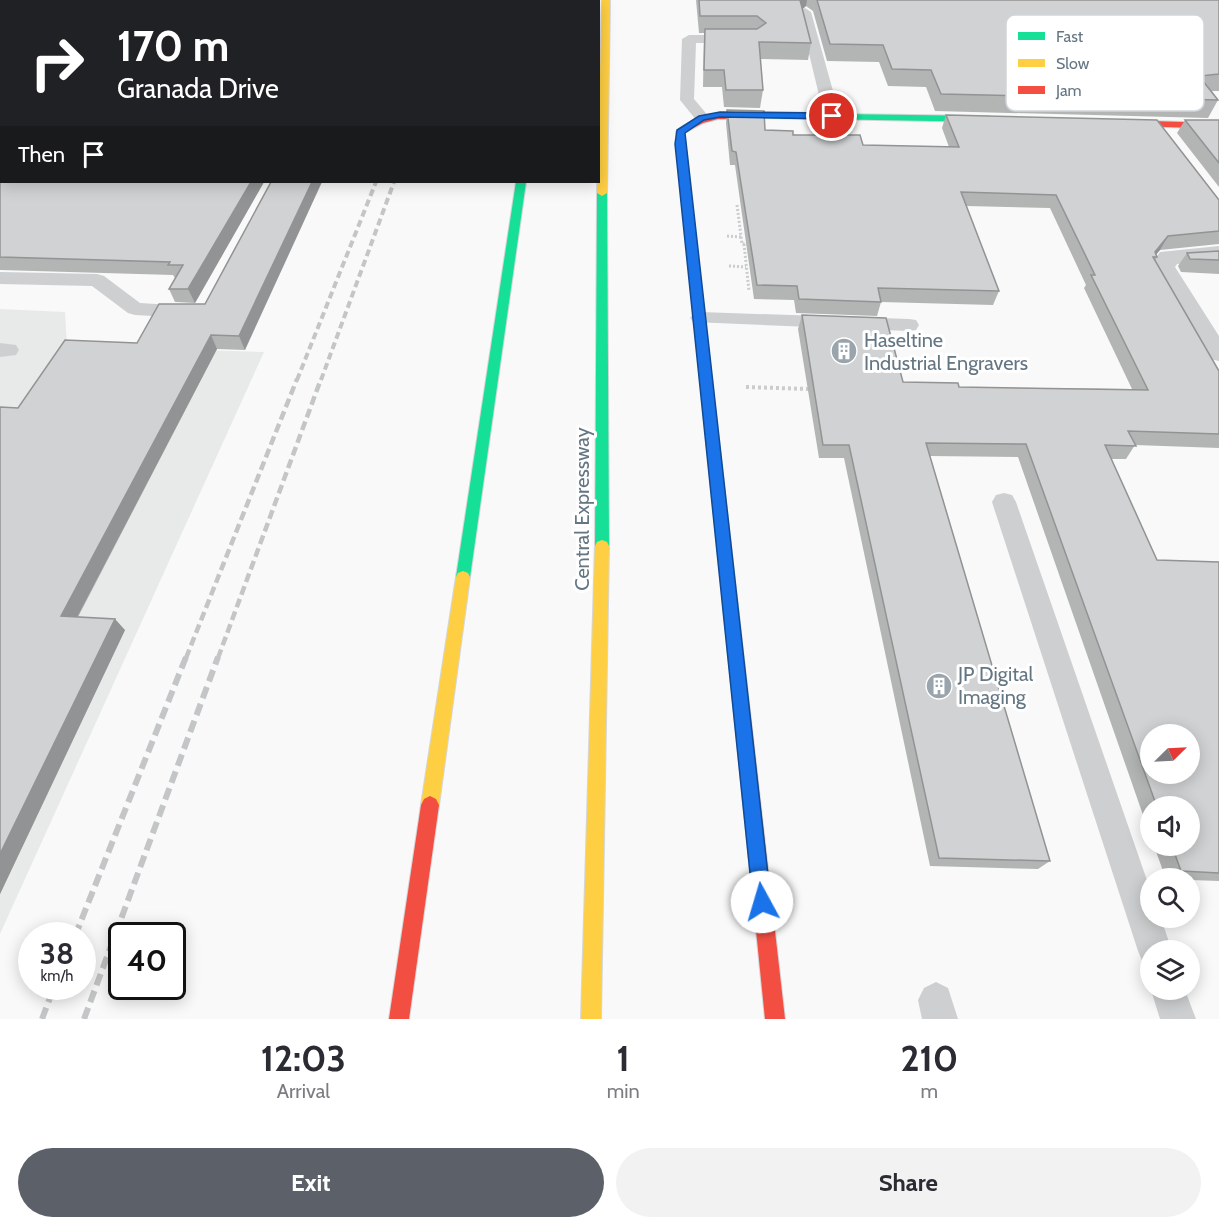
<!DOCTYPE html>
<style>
:root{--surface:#fff;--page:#f2f2f3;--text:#2b2b33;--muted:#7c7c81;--accent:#5c6169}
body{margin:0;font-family:Cabin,sans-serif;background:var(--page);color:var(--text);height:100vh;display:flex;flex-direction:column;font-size:22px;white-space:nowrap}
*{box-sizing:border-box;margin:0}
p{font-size:20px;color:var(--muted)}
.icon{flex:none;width:33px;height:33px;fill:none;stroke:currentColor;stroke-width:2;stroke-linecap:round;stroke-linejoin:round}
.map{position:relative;height:1019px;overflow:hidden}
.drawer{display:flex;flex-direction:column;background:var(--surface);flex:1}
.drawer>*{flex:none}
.guide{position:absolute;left:0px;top:0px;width:600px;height:183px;box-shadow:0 3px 15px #0003;background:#202124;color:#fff;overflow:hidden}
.needle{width:39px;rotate:66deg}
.tools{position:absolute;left:1140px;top:724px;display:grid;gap:12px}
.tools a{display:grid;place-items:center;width:60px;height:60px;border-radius:50%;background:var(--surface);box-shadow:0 3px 15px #0003;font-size:30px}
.speed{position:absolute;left:18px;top:922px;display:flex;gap:12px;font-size:30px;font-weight:700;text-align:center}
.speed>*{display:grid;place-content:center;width:78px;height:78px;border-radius:50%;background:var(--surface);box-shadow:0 3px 15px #0003;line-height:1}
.speed small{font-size:15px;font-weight:400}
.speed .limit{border:3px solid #111;border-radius:9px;background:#fff;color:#111}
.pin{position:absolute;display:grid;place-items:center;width:51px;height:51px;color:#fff;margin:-26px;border:3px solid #fff;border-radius:50%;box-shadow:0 2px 6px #0007}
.me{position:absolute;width:66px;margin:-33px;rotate:354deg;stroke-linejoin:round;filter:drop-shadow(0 0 4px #0008)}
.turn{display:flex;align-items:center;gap:21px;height:126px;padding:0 18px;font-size:27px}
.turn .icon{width:78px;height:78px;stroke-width:2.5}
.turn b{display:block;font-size:42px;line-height:51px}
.then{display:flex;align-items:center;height:57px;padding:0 18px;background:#0003;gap:12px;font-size:22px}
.eta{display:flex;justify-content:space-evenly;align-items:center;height:102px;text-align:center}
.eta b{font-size:36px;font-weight:700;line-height:42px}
.primary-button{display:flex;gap:12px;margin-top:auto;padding:12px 18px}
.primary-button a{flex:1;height:69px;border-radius:36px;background:var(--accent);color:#fff;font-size:24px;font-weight:700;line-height:69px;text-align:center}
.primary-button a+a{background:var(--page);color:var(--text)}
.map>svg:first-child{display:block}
.built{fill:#e8e9e9}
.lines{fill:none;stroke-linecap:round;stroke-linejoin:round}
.fast-casing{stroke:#d5d6d7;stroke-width:2}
.slow-casing{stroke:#d5d6d7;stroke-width:2}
.jam-casing{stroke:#d5d6d7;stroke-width:2}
.path-far1{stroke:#cbcccd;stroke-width:3;stroke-dasharray:2 2;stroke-linecap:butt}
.path{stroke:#cbcccd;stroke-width:4;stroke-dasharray:3 3;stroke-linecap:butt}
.lane{fill:#cecfd0;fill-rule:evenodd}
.street{fill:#cecfd0;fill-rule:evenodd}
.fast{fill:#16e098;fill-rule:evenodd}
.slow{fill:#ffcf43;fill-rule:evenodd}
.jam{fill:#f24e42;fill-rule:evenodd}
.rail-far2{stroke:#c3c5c6;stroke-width:4;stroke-dasharray:7 4;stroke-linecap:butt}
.rail-far1{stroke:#c3c5c6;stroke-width:4.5;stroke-dasharray:9 4.5;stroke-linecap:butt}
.rail{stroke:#c3c5c6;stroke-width:6;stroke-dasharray:12 6;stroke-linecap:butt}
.wall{fill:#b3b5b5}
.shaded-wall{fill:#929394}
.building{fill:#d0d2d3;stroke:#929394;stroke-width:1.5;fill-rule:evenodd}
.route{fill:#1a73e8;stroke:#114b97;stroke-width:1.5}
.labels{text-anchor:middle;stroke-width:6;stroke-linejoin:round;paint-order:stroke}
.poi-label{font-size:20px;fill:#657683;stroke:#fff;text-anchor:start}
.street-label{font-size:20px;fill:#657683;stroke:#fff}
.key{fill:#fff;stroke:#d1d6da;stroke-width:1.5}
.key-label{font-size:16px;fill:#657683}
</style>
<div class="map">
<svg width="1219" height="1019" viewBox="0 0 1219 1019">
<rect width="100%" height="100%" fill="#f9f9f9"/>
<path class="built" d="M 0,309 L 65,312 L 67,346 L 264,352 L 0,934 Z"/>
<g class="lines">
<defs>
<g id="fast">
<rect x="543" y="0" width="8" height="2"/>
<path d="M 758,113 L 989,116 L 993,119 L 989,122 L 755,118 L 755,114 Z"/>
<path d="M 516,182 L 526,182 L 470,577 L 468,581 L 463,583 L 458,581 L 456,577 Z"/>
<path d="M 602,190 L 607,193 L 609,546 L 607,550 L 597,550 L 595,546 L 597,193 Z"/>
<path d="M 691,238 L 696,241 L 749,703 L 747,708 L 741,710 L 735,708 L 733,703 L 686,241 Z"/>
</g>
<g id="slow">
<path d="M 602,0 L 610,0 L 607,193 L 602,196 L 597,193 Z"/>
<path d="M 602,540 L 607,542 L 609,546 L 601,1019 L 581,1019 L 595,546 L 597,542 Z"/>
<path d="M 463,571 L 468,573 L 470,577 L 439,805 L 436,811 L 430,814 L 424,811 L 421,805 L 456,577 L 458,573 Z"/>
</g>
<g id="jam">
<path d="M 735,113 L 758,113 L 762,116 L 758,119 L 718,119 L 703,123 L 684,133 L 696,241 L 695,243 L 687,243 L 676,132 L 706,117 Z"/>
<path d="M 1116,120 L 1219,123 L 1219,129 L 1113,125 L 1112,123 Z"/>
<path d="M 741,696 L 747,698 L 749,703 L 785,1019 L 765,1019 L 733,703 L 735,698 Z"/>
<path d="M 430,796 L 436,799 L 439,805 L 409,1019 L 389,1019 L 421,805 L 424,799 Z"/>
</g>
</defs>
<use href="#fast" class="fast-casing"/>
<use href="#slow" class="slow-casing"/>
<use href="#jam" class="jam-casing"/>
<g class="path-far1">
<path d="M 737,205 L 742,244 L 750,244"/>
<path d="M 727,236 L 741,237"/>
<path d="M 744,244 L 749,291"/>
<path d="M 729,266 L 746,267"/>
</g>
<path class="path" d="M 746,387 L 808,389"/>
<g class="lane">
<path d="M 805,8 L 811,12 L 840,116 L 837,119 L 832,121 L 824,116 L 799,12 Z"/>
<path d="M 689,35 L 735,35 L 742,39 L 735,43 L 696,43 L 694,99 L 710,118 L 702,123 L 697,121 L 680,100 L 682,39 Z"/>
<path d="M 0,272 L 97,274 L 104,276 L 140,303 L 189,306 L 196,308 L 199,312 L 196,316 L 189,318 L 135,315 L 128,313 L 92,286 L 0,284 Z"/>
<path d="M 700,312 L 909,319 L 916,320 L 919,325 L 916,330 L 909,331 L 693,322 L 690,318 L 693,314 Z"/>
<path d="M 0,343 L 16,345 L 19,350 L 16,355 L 0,357 Z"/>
<path d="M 1004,493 L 1012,495 L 1016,502 L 1150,889 L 1150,918 L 1161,918 L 1172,951 L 1150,951 L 1150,966 L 1143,963 L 1138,951 L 992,502 L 996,495 Z"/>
<path d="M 936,982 L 948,988 L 958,1019 L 922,1019 L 918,1000 L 924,988 Z"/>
<path d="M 1151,990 L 1185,990 L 1196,1019 L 1160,1019 Z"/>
</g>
<path class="street" d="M 1219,246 L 1219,262 L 1177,264 L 1175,267 L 1219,336 L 1219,361 L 1209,359 L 1200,351 L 1149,267 L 1160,252 Z"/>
<use href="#fast" class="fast"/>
<use href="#slow" class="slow"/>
<use href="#jam" class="jam"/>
<g class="rail-far2">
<path d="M 297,380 L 376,182"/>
<path d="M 321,380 L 394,182"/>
</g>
<g class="rail-far1">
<path d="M 186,658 L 297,379"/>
<path d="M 218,658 L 321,379"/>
</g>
<g class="rail">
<path d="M 75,936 L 186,657"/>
<path d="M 42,1019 L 54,987"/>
<path d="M 84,1019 L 218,657"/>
</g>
</g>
<g class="wall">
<path d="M 696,0 L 1219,0 L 1219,91 L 1212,91 L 1218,100 L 1208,118 L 935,111 L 926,87 L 888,86 L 879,62 L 827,61 L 813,11 L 806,6 L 803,9 L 811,43 L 808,60 L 760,59 L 763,90 L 760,108 L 724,107 L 722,87 L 703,87 L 704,33 L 699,33 Z"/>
<path d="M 0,5 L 2,182 L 264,182 L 195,303 L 175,302 L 169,289 L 175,278 L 173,275 L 0,270 Z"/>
<path d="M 727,110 L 765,130 L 863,145 L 949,147 L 942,128 L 946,115 L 1219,200 L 1219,244 L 1160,250 L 1156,254 L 1157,257 L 1155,261 L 1219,371 L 1219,448 L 1135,445 L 1126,459 L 1111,459 L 1157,560 L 1219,562 L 1219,881 L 1190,880 L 1190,879 L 1166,879 L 1154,846 L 1190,846 L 1190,807 L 1150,807 L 1150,835 L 1018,457 L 930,456 L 1050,861 L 1038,869 L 930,866 L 844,458 L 819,458 L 798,329 L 802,315 L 903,382 L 959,387 L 1132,389 L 1084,288 L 1086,285 L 1050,208 L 966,206 L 999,291 L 993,305 L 881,302 L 877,316 L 796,313 L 794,300 L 754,299 L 735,165 L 730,165 L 726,123 Z"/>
<path d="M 1185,120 L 1219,120 L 1219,187 L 1177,133 Z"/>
<path d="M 271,182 L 245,350 L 217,349 L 78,617 L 125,630 L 0,894 L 0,407 L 18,408 L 137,343 L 205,304 Z"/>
<path d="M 1219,251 L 1219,274 L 1181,272 L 1178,266 L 1187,253 Z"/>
</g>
<g class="shaded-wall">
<path d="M 170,0 L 184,0 L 183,2 L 169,2 Z"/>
<path d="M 799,0 L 807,0 L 806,6 L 797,13 Z"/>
<path d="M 251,182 L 264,182 L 195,303 L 188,289 Z"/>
<path d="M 312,182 L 322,182 L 245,350 L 239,336 Z"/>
<path d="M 1168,236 L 1160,250 L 1147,266 L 1155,252 Z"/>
<path d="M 211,335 L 217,349 L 72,627 L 61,616 Z"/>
<path d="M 115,619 L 125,630 L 0,894 L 0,854 Z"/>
</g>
<g class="building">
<path d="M 51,0 L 170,0 L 169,2 L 50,2 Z"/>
<path d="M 269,0 L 344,0 L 343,2 L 268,2 Z"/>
<path d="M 699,0 L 800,0 L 811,43 L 759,42 L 763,90 L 726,90 L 724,70 L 704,70 L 705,29 L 757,29 L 766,23 L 757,16 L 700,16 Z"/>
<path d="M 817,0 L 1219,0 L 1219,74 L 1199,76 L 1218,100 L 941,94 L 931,70 L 892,69 L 883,45 L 830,44 Z"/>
<path d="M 0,5 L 2,5 L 2,182 L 251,182 L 188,289 L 169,289 L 183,265 L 168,265 L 170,262 L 0,257 Z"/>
<path d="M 727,110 L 764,111 L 765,130 L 793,131 L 793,135 L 860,135 L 863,145 L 959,147 L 946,115 L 1157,120 L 1219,200 L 1219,231 L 1168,236 L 1155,252 L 1157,257 L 1153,257 L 1219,371 L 1219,434 L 1128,431 L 1136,446 L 1105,445 L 1157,560 L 1219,562 L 1219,873 L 1181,871 L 1172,846 L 1190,846 L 1190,807 L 1157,807 L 1026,444 L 926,443 L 1050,861 L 939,858 L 849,445 L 823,445 L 802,315 L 886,318 L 903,382 L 958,383 L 959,387 L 1148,390 L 1091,275 L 1095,275 L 1056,195 L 961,192 L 999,291 L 878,288 L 881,302 L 799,299 L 797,286 L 757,285 L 736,152 L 732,151 ZM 1150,735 L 1190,735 L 1190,774 L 1150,774 Z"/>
<path d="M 1185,120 L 1219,120 L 1219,163 Z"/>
<path d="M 271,182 L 312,182 L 239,336 L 211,335 L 61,616 L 115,619 L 0,854 L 0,407 L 18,408 L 65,340 L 137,343 L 159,304 L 205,304 Z"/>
<path d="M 1219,251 L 1219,260 L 1190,259 L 1187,253 Z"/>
</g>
<path class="route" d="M 720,112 L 832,113 L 837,116 L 832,119 L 720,117 L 704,120 L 685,133 L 771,902 L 769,908 L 762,911 L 755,908 L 753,902 L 675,144 L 677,130 L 699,116 Z"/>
<defs>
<symbol id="building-disc" viewBox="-11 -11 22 22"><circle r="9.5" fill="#99a4ac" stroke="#fff"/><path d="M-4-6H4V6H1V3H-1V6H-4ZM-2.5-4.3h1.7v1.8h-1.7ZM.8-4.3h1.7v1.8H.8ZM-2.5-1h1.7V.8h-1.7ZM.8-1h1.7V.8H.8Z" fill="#fff"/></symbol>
</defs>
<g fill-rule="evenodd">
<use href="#building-disc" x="829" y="336" width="30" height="30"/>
<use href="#building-disc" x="924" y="671" width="30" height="30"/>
</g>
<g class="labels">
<g class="poi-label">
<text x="864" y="347">Haseltine<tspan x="864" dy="23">Industrial Engravers</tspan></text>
<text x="958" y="681">JP Digital<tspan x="958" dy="23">Imaging</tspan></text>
</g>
<g class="street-label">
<text transform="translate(582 509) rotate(-90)" y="7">Central Expressway</text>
</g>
</g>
<rect x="1006" y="15" width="198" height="96" rx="9" class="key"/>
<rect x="1018" y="32" width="27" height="8" fill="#16e098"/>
<rect x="1018" y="59" width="27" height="8" fill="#ffcf43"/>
<rect x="1018" y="86" width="27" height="8" fill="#f24e42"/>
<g class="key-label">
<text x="1056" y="42">Fast</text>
<text x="1056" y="69">Slow</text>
<text x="1056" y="96">Jam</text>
</g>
</svg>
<div class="tools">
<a><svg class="needle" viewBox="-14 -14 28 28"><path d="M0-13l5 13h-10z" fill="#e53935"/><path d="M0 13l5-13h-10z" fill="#7c7c81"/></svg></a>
<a><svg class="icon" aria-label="sound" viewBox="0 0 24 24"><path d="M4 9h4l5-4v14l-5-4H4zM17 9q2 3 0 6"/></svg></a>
<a><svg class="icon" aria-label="search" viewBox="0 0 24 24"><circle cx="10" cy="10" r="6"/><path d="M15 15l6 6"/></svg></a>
<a><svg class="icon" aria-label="layers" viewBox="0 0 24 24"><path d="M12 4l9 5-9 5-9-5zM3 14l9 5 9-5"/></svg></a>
</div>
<div class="speed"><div>38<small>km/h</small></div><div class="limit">40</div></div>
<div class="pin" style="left:832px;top:116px;background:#d93025"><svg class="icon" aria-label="arrive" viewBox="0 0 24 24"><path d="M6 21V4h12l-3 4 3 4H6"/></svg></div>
<svg class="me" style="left:762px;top:902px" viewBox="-20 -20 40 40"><circle r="19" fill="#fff"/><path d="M0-13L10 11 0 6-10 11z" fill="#1a73e8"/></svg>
<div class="guide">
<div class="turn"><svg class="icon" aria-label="right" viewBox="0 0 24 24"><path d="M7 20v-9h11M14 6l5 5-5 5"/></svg><div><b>170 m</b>Granada Drive</div></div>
<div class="then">Then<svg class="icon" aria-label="arrive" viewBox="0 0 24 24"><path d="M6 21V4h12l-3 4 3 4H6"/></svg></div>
</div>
</div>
<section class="drawer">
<div class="eta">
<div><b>12:03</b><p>Arrival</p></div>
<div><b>1</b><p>min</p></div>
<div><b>210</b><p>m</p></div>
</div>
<div class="primary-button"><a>Exit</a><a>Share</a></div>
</section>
